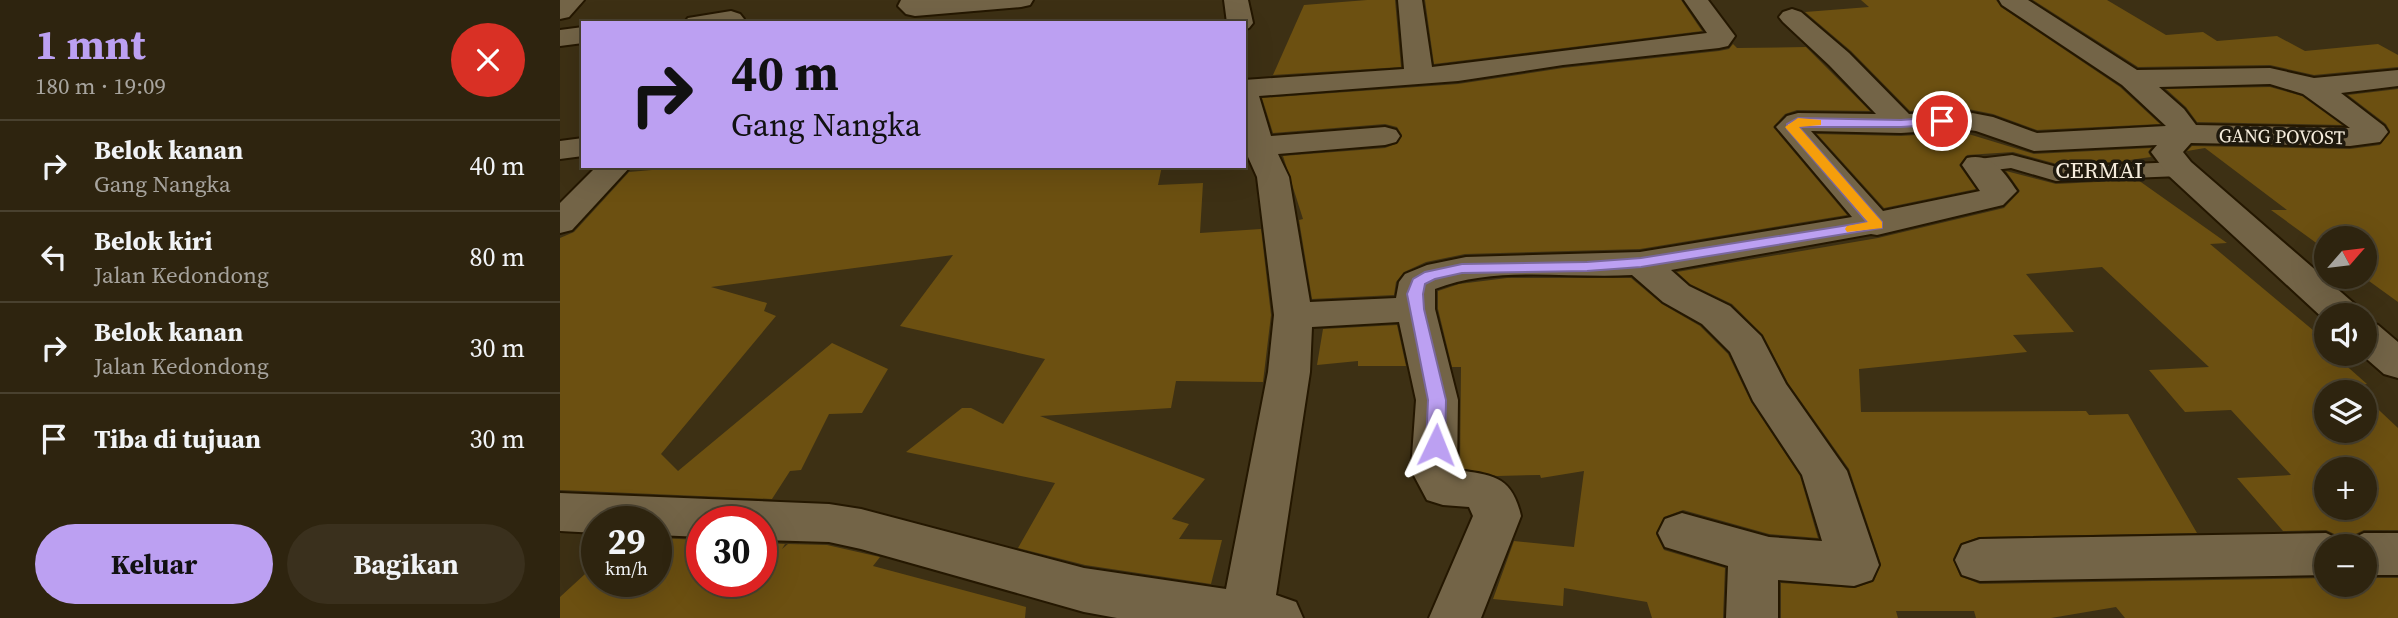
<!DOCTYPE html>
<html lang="id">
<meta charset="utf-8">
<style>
:root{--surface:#2e240f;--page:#3a301d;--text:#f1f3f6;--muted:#a7a49e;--line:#49412f;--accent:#bca0f2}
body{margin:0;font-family:"Source Serif 4",serif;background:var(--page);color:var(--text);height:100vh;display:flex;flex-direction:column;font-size:26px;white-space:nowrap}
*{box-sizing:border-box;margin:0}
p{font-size:23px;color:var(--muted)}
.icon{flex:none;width:38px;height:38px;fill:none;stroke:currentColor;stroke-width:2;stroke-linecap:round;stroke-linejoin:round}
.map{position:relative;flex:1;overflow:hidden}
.side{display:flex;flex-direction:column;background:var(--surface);width:560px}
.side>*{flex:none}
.guide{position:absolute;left:21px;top:21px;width:665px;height:147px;border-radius:0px;box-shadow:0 7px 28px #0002,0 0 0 2px var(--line);background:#bca0f2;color:#111;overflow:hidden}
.needle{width:46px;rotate:62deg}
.buttons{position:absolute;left:1754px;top:226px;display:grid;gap:14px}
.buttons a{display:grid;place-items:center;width:63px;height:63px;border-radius:50%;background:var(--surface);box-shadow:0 7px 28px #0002,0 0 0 2px var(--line);font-size:35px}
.speed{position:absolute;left:21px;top:506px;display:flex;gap:14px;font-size:35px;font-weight:700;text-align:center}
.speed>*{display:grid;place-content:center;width:91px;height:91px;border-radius:50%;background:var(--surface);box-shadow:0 7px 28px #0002,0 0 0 2px var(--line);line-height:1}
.speed small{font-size:18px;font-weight:400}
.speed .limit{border:10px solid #d22;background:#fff;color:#111}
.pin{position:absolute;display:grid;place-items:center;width:60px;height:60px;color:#fff;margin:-30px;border:4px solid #fff;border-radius:50%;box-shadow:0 2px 7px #0007}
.me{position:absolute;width:77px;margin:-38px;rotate:2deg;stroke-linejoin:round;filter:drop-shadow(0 0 5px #0008)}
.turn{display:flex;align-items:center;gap:24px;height:147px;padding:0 35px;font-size:32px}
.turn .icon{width:91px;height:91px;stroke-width:2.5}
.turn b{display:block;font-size:49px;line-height:60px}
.round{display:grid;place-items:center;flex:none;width:74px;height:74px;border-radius:37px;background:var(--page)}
.overview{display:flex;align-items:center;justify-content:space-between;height:119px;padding:0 35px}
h1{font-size:42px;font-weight:700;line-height:52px;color:var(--accent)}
.primary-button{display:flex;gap:14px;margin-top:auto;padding:14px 35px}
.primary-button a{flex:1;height:80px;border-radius:42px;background:var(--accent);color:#111;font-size:28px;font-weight:700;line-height:80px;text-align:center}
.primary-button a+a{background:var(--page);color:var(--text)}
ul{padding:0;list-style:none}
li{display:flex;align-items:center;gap:21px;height:91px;padding:0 35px;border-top:2px solid var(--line)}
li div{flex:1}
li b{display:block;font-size:26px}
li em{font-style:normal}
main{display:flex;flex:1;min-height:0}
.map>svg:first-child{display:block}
.building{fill:#6c5011;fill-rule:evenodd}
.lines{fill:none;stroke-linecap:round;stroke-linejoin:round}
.service-casing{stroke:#241700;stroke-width:4}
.minor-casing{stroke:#241700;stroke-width:4}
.service{fill:#736447;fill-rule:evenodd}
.minor{fill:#736447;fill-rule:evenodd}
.route{fill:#bca0f2;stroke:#7a689d;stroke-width:2}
.slow{fill:#f59e0b}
.labels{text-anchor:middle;stroke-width:7;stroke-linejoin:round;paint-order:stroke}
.far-street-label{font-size:19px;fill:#f6eddd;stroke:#1f190d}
.street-label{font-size:23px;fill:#f6eddd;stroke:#1f190d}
</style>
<main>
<section class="side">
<div class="overview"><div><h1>1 mnt</h1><p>180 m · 19:09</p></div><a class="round" style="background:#d93025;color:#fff"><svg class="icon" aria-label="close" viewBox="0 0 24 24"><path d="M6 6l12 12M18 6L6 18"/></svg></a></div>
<ul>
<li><svg class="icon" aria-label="right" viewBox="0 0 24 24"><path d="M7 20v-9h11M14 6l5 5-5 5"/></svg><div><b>Belok kanan</b><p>Gang Nangka</p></div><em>40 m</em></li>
<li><svg class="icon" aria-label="left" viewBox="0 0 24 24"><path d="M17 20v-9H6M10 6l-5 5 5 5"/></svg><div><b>Belok kiri</b><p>Jalan Kedondong</p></div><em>80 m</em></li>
<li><svg class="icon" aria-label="right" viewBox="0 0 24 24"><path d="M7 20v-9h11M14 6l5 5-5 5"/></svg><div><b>Belok kanan</b><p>Jalan Kedondong</p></div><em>30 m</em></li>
<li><svg class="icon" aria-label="arrive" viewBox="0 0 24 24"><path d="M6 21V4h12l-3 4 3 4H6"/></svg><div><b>Tiba di tujuan</b></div><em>30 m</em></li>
</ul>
<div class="primary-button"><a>Keluar</a><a>Bagikan</a></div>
</section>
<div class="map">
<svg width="1838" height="618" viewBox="0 0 1838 618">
<rect width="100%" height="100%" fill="#3d3014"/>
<g class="building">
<path d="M 807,0 L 835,0 L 841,67 L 713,75 L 744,5 Z"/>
<path d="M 865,0 L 1121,0 L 1142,31 L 874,64 Z"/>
<path d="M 1301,0 L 1436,0 L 1441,7 L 1560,87 L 1600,124 L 1477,130 L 1433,114 L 1403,108 L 1350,111 L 1291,51 L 1245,12 L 1309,7 Z"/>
<path d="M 1473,0 L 1547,0 L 1606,35 L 1643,32 L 1657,41 L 1717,36 L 1745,51 L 1818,44 L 1838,55 L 1838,67 L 1754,75 L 1710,65 L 1578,67 Z"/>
<path d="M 1173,44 L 1177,48 L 1246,47 L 1310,111 L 1237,110 L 1225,114 L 1213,127 L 1287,215 L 1080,249 L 905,254 L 866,262 L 844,272 L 836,282 L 834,295 L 752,299 L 739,220 L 743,219 L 723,156 L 825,148 L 838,143 L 842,135 L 837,127 L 825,124 L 713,133 L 702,98 L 898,84 L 1003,68 L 1159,51 L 1169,49 Z"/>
<path d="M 1710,87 L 1742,96 L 1782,125 L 1637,122 L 1626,107 L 1606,89 Z"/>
<path d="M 1838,89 L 1838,302 L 1802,276 L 1804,238 L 1766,238 L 1766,250 L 1711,210 L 1727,210 L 1645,148 L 1627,151 L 1632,146 L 1790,149 L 1820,145 L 1830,131 L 1826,124 L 1788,95 Z"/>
<path d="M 1402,132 L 1474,154 L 1591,148 L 1588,152 L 1591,157 L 1556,162 L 1497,164 L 1453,152 L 1407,155 L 1399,165 L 1416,189 L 1324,208 L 1257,134 L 1341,136 Z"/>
<path d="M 137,166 L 602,166 L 598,185 L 643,183 L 640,233 L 701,229 L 711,315 L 703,382 L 616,381 L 611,408 L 480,416 L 645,479 L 612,519 L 629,524 L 619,539 L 662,540 L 651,584 L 525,565 L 458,548 L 495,483 L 346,452 L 402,408 L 411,408 L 443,424 L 485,359 L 340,326 L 393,255 L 151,287 L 207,303 L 204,311 L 216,316 L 101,454 L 118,471 L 272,343 L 328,369 L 302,413 L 269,414 L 241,470 L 230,471 L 212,499 L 0,490 L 0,238 L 14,232 L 69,172 Z"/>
<path d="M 1446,171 L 1496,184 L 1578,180 L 1667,243 L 1650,244 L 1766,341 L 1766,354 L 1773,354 L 1807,384 L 1793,386 L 1799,392 L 1766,392 L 1766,430 L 1804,430 L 1804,396 L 1838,428 L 1838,530 L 1804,530 L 1785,539 L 1766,530 L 1723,531 L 1677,478 L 1731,475 L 1671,410 L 1625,412 L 1589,370 L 1649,367 L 1542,267 L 1466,274 L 1514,332 L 1453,335 L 1467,352 L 1299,369 L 1301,412 L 1526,411 L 1529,415 L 1568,414 L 1637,533 L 1419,537 L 1400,544 L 1393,559 L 1400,576 L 1420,584 L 1766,578 L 1766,584 L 1804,584 L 1804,578 L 1838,578 L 1838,618 L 1565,618 L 1556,607 L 1491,618 L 1416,618 L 1414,611 L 1336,611 L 1338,618 L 1221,618 L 1221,583 L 1295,588 L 1314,581 L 1321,564 L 1289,469 L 1228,383 L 1203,335 L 1172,304 L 1130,284 L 1117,272 L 1318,238 L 1444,208 L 1460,191 ZM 1766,469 L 1804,469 L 1804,508 L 1766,508 Z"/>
<path d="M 947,278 L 1071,278 L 1102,304 L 1140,326 L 1168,354 L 1191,402 L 1240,476 L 1258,538 L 1209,534 L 1123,510 L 1104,517 L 1096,534 L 1104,550 L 1165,568 L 1163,618 L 1092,618 L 1087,602 L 1004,588 L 1003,606 L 933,599 L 954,541 L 1014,547 L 1024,471 L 981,478 L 980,475 L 937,476 L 900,468 L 901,367 L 892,367 L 878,309 L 878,291 L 899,284 Z"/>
<path d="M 837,325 L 846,366 L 798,366 L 798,361 L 757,365 L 763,329 Z"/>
<path d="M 96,538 L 142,540 L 142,581 L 201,581 L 201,543 L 225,544 L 222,549 L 228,544 L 267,545 L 320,557 L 313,566 L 466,607 L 465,618 L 0,618 L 0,597 L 37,563 L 37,581 L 96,581 Z"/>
</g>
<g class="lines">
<defs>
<path id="service" d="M 1452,155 L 1497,167 L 1620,162 L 1628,164 L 1631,169 L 1628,174 L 1620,176 L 1496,181 L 1451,168 L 1418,172 L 1410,170 L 1407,165 L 1410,160 Z"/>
<g id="minor">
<path d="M 0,0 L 24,0 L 9,17 L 0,19 Z"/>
<path d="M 341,0 L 473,0 L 470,5 L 461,7 L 355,16 L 346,14 L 338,6 Z"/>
<path d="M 664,0 L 688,0 L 693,23 L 689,28 L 684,30 L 684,23 L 667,23 Z"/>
<path d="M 838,0 L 862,0 L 872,67 L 1147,33 L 1124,0 L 1148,0 L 1175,36 L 1168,46 L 1159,48 L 1003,65 L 898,81 L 699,96 L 711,136 L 825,127 L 836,130 L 840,136 L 836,142 L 825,145 L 718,154 L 729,177 L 750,302 L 836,298 L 839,282 L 845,274 L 867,265 L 906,257 L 1080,252 L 1292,217 L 1216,127 L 1227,116 L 1238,113 L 1316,114 L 1269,65 L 1223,22 L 1219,17 L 1223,12 L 1232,9 L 1241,12 L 1289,53 L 1349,114 L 1402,111 L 1433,117 L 1477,133 L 1606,126 L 1562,85 L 1442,5 L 1439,0 L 1468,0 L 1577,70 L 1710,68 L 1754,78 L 1838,70 L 1838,86 L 1781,93 L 1824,126 L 1828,132 L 1820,142 L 1790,146 L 1631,143 L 1623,152 L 1631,162 L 1797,306 L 1802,315 L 1766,315 L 1766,321 L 1609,176 L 1591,152 L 1597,145 L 1474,151 L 1416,131 L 1402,129 L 1341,133 L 1251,131 L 1323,211 L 1420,191 L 1402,165 L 1407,158 C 1431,152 1444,172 1457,191 L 1443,205 L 1317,235 L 1311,234 L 1111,270 L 1129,286 L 1170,306 L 1201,336 L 1226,384 L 1287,471 L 1319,565 L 1312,580 L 1294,586 L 1218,580 L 1218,618 L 1166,618 L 1168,566 L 1105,547 L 1098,533 L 1105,519 L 1122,513 L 1209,537 L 1262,541 L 1242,475 L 1193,401 L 1170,352 L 1142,324 L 1103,302 L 1072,275 C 1008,279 936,265 875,289 L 875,309 L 898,400 L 897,470 C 933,475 952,476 961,516 L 921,618 L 869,618 L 913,516 L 909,507 L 883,505 L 867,500 L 851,470 L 856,400 L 839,322 L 752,327 L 750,372 L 716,595 L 736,602 L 743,618 L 557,618 L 524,612 L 301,549 L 269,542 L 201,540 L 201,522 L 142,522 L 142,537 L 96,535 L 96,522 L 37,522 L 37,533 L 0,531 L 0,493 L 269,504 L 301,509 L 524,568 L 666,589 L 708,372 L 714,315 L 697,177 L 684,148 L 684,80 L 844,69 ZM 1710,84 L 1743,94 L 1790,128 L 1636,125 L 1624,109 L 1599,87 Z"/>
<path d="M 171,11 L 180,14 L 184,19 L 181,23 L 124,23 L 128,18 Z"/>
<path d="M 23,27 L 23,43 L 0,46 L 0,30 Z"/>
<path d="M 23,138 L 23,156 L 0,159 L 0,141 Z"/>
<path d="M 37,166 L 71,166 L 12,230 L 0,233 L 0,203 Z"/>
<path d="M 1804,321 L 1818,325 L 1838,342 L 1838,378 L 1824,374 L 1801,354 L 1804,354 Z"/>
<path d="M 1766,533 L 1785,542 L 1804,533 L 1838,533 L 1838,575 L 1804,575 L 1804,546 L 1766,546 L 1766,575 L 1420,581 L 1402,575 L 1395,560 L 1402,545 L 1420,539 Z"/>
</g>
</defs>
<use href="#service" class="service-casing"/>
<use href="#minor" class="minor-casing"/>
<use href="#service" class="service"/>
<use href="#minor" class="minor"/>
</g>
<path class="route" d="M 1382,117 L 1386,118 L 1386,124 L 1341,127 L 1239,127 L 1322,222 L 1322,228 L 1081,267 L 1027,271 L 902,273 L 875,279 L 865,284 L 863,294 L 864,309 L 886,400 L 885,445 L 882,450 L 869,450 L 866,445 L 868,400 L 847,294 L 853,279 L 865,272 L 902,264 L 1027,262 L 1081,258 L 1307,222 L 1227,129 L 1227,124 L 1238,118 L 1341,120 Z"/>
<path class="slow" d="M 1238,118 L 1261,120 L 1261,125 L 1239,127 L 1322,222 L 1322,228 L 1287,232 L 1285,229 L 1287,226 L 1308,222 L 1225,127 Z"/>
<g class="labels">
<g class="far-street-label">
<text transform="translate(1722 136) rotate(1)" y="7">GANG POVOST</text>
</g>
<g class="street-label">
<text x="1539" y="178">CERMAI</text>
</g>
</g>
</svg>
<div class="buttons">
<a><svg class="needle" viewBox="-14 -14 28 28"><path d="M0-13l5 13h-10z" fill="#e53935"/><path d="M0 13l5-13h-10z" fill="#a7a49e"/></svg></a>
<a><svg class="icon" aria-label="sound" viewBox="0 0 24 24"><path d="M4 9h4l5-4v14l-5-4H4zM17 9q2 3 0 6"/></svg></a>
<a><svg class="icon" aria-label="layers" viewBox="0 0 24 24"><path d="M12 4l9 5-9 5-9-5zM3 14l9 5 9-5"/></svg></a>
<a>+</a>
<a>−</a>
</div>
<div class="speed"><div>29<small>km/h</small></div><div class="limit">30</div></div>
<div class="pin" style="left:1382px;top:121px;background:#d93025"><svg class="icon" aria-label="arrive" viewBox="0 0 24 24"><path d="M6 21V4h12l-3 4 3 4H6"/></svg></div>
<svg class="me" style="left:876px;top:445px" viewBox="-20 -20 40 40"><path d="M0-17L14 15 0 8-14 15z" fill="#bca0f2" stroke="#fff" stroke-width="4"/></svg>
<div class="guide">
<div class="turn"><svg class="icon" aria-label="right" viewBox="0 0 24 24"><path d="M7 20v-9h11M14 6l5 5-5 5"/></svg><div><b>40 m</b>Gang Nangka</div></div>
</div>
</div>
</main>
